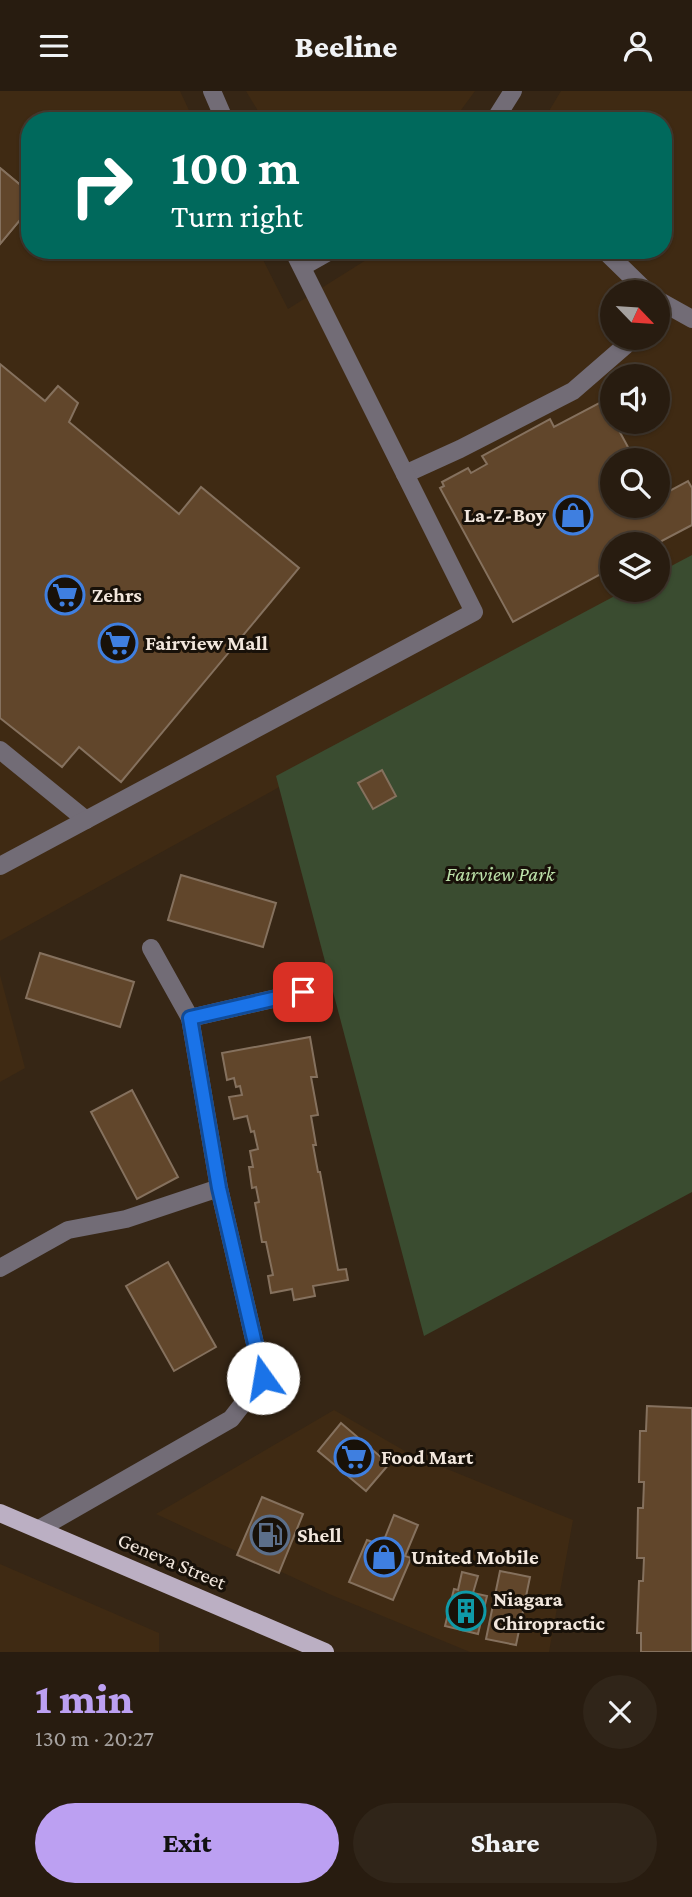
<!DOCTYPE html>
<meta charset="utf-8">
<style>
:root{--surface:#281c10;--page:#302519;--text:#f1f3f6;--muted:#a5a19f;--line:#443a30;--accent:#bca0f2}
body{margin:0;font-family:"Crimson Pro",serif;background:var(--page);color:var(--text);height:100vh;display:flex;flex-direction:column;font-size:26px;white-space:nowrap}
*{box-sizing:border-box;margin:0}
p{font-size:23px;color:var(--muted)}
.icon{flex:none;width:38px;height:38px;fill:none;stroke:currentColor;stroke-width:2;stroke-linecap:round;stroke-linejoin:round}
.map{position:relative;height:1561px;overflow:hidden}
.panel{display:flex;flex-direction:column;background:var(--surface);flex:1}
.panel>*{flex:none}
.top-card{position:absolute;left:21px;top:21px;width:651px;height:147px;border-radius:28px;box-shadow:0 2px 5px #0004,0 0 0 2px var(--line);background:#00695c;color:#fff;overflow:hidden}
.needle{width:46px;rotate:115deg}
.buttons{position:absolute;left:600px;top:189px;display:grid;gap:14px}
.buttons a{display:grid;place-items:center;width:70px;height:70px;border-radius:50%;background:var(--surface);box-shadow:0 2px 5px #0004,0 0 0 2px var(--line);font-size:35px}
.pin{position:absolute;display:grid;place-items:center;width:60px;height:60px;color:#fff;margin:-30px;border-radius:14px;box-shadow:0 4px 10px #0006}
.me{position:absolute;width:77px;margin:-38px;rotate:347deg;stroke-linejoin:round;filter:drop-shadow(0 0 5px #0008)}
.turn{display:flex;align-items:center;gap:24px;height:147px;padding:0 35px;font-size:32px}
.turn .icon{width:91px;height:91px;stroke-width:2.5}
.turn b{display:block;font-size:49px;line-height:60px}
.round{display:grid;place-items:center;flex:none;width:74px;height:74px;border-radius:37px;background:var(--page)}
.headline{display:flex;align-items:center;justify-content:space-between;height:119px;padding:0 35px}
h1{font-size:42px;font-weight:800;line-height:52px;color:var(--accent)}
.cta{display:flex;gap:14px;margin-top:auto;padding:14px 35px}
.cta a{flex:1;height:80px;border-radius:42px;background:var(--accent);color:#111;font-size:28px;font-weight:800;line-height:80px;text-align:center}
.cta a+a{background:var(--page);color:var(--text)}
header{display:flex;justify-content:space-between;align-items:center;height:91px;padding:0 35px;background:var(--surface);font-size:32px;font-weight:800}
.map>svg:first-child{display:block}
.built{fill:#3f2a13;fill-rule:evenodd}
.green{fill:#3a4c30}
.building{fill:#61462b;stroke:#85715e;stroke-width:2}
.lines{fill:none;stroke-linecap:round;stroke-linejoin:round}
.minor{stroke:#726c76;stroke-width:18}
.major{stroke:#bbafc3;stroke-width:18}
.route-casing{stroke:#114b97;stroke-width:18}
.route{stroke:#1a73e8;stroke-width:12}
.labels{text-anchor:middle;stroke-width:6;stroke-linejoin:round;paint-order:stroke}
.poi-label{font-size:21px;font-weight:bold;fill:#f2e7dd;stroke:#181109;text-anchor:start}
.park-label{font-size:21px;font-style:italic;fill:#bde2aa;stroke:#181109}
.street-label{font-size:21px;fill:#f2e7dd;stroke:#181109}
</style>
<header><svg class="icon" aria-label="menu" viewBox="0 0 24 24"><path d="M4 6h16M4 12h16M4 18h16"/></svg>Beeline<svg class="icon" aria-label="person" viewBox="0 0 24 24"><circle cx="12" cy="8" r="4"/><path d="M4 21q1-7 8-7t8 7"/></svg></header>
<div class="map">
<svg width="692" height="1561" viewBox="0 0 692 1561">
<rect width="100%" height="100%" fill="#362615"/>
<g class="built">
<path d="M 0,0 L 180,0 L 194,30 L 30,30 L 30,159 L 258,159 L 288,218 L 382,159 L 663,159 L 663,30 L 543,30 L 561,0 L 692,0 L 692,468 L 658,487 L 658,453 L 612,453 L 612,499 L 637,499 L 0,850 ZM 612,201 L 658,201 L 658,247 L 612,247 ZM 612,285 L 658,285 L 658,331 L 612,331 ZM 612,369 L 658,369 L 658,415 L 612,415 Z"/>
<path d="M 246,0 L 475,0 L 453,30 L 264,30 Z"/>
<path d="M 0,884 L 25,977 L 0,991 Z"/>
<path d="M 334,1319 L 410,1363 L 573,1429 L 549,1561 L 470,1561 L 329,1503 L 156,1423 Z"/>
<path d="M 0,1473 L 159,1542 L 159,1561 L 0,1561 Z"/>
</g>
<path class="green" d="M 692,464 L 692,1101 L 424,1245 L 276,685 L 626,499 L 658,499 L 658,482 Z"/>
<g class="building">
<path d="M 0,77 L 30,102 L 30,117 L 0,153 Z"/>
<path d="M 0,77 L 30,102 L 30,117 L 0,153 Z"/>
<path d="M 0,273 L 45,310 L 58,295 L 78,312 L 69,331 L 179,423 L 201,396 L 299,477 L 121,691 L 79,656 L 62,676 L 0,627 Z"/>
<path d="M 603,310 L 635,369 L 612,369 L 612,415 L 658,415 L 658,406 L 688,390 L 692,397 L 692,434 L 656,453 L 612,453 L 612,477 L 513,531 L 440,397 L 444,395 L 442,391 L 468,377 L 471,382 L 487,373 L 482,365 L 550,328 L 554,336 Z"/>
<path d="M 382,679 L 396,705 L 373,718 L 358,692 Z"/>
<path d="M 181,784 L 276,812 L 263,856 L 168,829 Z"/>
<path d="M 40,862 L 134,891 L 120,936 L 26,907 Z"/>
<path d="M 310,946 L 317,986 L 311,986 L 318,1024 L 311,1025 L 316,1054 L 313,1054 L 318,1081 L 320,1081 L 338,1179 L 346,1178 L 348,1189 L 313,1195 L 315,1205 L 294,1209 L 292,1198 L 271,1202 L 268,1185 L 273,1184 L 266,1151 L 262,1151 L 255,1112 L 259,1111 L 256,1096 L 252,1097 L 249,1076 L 253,1076 L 250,1060 L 258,1058 L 254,1040 L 251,1041 L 247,1025 L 234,1028 L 229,1006 L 242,1004 L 240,995 L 236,996 L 234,987 L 227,989 L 222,962 Z"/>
<path d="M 132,999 L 178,1086 L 137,1108 L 91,1021 Z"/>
<path d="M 168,1171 L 216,1256 L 174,1280 L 126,1195 Z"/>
<path d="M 647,1315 L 692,1317 L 692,1561 L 641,1561 L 641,1542 L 637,1542 L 639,1490 L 643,1490 L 644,1467 L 637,1467 L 638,1417 L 643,1417 L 644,1391 L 639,1391 L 640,1340 L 646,1340 Z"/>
<path d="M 341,1332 L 389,1373 L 366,1400 L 318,1360 Z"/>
<path d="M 262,1406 L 303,1423 L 279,1482 L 237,1464 Z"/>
<path d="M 394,1424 L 418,1434 L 405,1465 L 411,1467 L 393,1509 L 349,1491 L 367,1449 L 382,1454 Z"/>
<path d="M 500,1480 L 530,1486 L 516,1554 L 486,1548 Z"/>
<path d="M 462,1481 L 478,1485 L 473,1502 L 487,1505 L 478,1543 L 445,1535 L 454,1498 L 458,1499 Z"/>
</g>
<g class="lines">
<g class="minor">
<path d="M 212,0 L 225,30"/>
<path d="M 494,30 L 513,0"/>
<path d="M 604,159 L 647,201"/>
<path d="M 302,176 L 332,159"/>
<path d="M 658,209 L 692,228"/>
<path d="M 405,383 L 460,358 L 573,300 L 626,254 L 630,247"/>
<path d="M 0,659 L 86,729"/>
<path d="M 0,775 L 474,521 L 293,159"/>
<path d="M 151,857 L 190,927"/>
<path d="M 0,1177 L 68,1139 L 126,1128 L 219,1097"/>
<path d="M 39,1438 L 231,1328 L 263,1287 L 219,1097 L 190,927 L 303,901"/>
</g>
<path class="major" d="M 0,1422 L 325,1561"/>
</g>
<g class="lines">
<defs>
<path id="route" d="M 263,1287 L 219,1097 L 190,927 L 303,901"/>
</defs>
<use href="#route" class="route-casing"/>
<use href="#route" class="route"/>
</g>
<defs>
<symbol id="shop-ring" viewBox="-11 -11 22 22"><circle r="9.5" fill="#181109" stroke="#3f7fe0" stroke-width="1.5"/><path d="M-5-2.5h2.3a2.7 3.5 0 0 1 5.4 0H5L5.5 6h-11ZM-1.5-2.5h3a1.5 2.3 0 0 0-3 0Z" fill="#3f7fe0"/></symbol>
<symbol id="supermarket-ring" viewBox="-11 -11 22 22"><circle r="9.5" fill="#181109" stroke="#3f7fe0" stroke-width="1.5"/><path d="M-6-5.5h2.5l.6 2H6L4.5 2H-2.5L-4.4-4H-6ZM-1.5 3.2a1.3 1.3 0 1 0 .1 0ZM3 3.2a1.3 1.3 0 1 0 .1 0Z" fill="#3f7fe0"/></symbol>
<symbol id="fuel-ring" viewBox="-11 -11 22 22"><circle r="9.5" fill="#181109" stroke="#5c6f8a" stroke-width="1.5"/><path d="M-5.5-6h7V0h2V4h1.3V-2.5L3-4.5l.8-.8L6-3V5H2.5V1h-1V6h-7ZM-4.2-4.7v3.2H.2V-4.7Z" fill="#5c6f8a"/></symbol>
<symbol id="building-ring" viewBox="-11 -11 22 22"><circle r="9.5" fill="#181109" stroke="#0f9aa8" stroke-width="1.5"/><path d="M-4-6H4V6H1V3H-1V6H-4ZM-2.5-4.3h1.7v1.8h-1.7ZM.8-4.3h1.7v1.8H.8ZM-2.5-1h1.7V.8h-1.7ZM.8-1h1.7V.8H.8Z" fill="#0f9aa8"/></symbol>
</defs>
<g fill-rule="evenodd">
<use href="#shop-ring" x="551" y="402" width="44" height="44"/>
<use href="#supermarket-ring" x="43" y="482" width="44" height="44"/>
<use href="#supermarket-ring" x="96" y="530" width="44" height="44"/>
<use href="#supermarket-ring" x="332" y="1344" width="44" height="44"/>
<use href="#fuel-ring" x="248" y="1422" width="44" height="44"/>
<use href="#shop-ring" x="362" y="1444" width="44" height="44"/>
<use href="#building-ring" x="444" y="1498" width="44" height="44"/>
</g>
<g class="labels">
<g class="poi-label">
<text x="546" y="431" text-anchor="end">La-Z-Boy</text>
<text x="92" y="511">Zehrs</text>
<text x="145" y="559">Fairview Mall</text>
<text x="381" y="1373">Food Mart</text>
<text x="297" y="1451">Shell</text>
<text x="411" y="1473">United Mobile</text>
<text x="493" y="1515">Niagara<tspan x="493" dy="24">Chiropractic</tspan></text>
</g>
<g class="park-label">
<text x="500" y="790">Fairview Park</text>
</g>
<g class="street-label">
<text transform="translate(172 1470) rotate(23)" y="7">Geneva Street</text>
</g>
</g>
</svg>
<div class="buttons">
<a><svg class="needle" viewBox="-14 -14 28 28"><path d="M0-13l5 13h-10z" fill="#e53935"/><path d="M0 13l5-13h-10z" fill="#a5a19f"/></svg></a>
<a><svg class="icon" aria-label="sound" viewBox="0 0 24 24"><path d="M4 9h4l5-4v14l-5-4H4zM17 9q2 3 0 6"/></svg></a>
<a><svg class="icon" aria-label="search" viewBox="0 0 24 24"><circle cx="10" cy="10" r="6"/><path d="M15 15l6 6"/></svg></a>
<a><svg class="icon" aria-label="layers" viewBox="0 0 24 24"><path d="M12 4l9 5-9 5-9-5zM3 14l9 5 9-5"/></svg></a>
</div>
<div class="pin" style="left:303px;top:901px;background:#d93025"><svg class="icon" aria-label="arrive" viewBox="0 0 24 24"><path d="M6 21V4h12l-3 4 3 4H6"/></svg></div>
<svg class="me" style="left:263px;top:1287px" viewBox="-20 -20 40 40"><circle r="19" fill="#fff"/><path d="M0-13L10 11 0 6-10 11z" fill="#1a73e8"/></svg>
<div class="top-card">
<div class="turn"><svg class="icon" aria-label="right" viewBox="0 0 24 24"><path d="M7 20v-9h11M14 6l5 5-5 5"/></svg><div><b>100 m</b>Turn right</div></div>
</div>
</div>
<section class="panel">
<div class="headline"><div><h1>1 min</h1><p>130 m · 20:27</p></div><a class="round"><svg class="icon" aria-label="close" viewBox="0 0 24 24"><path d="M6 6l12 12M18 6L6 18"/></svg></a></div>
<div class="cta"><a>Exit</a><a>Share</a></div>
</section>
